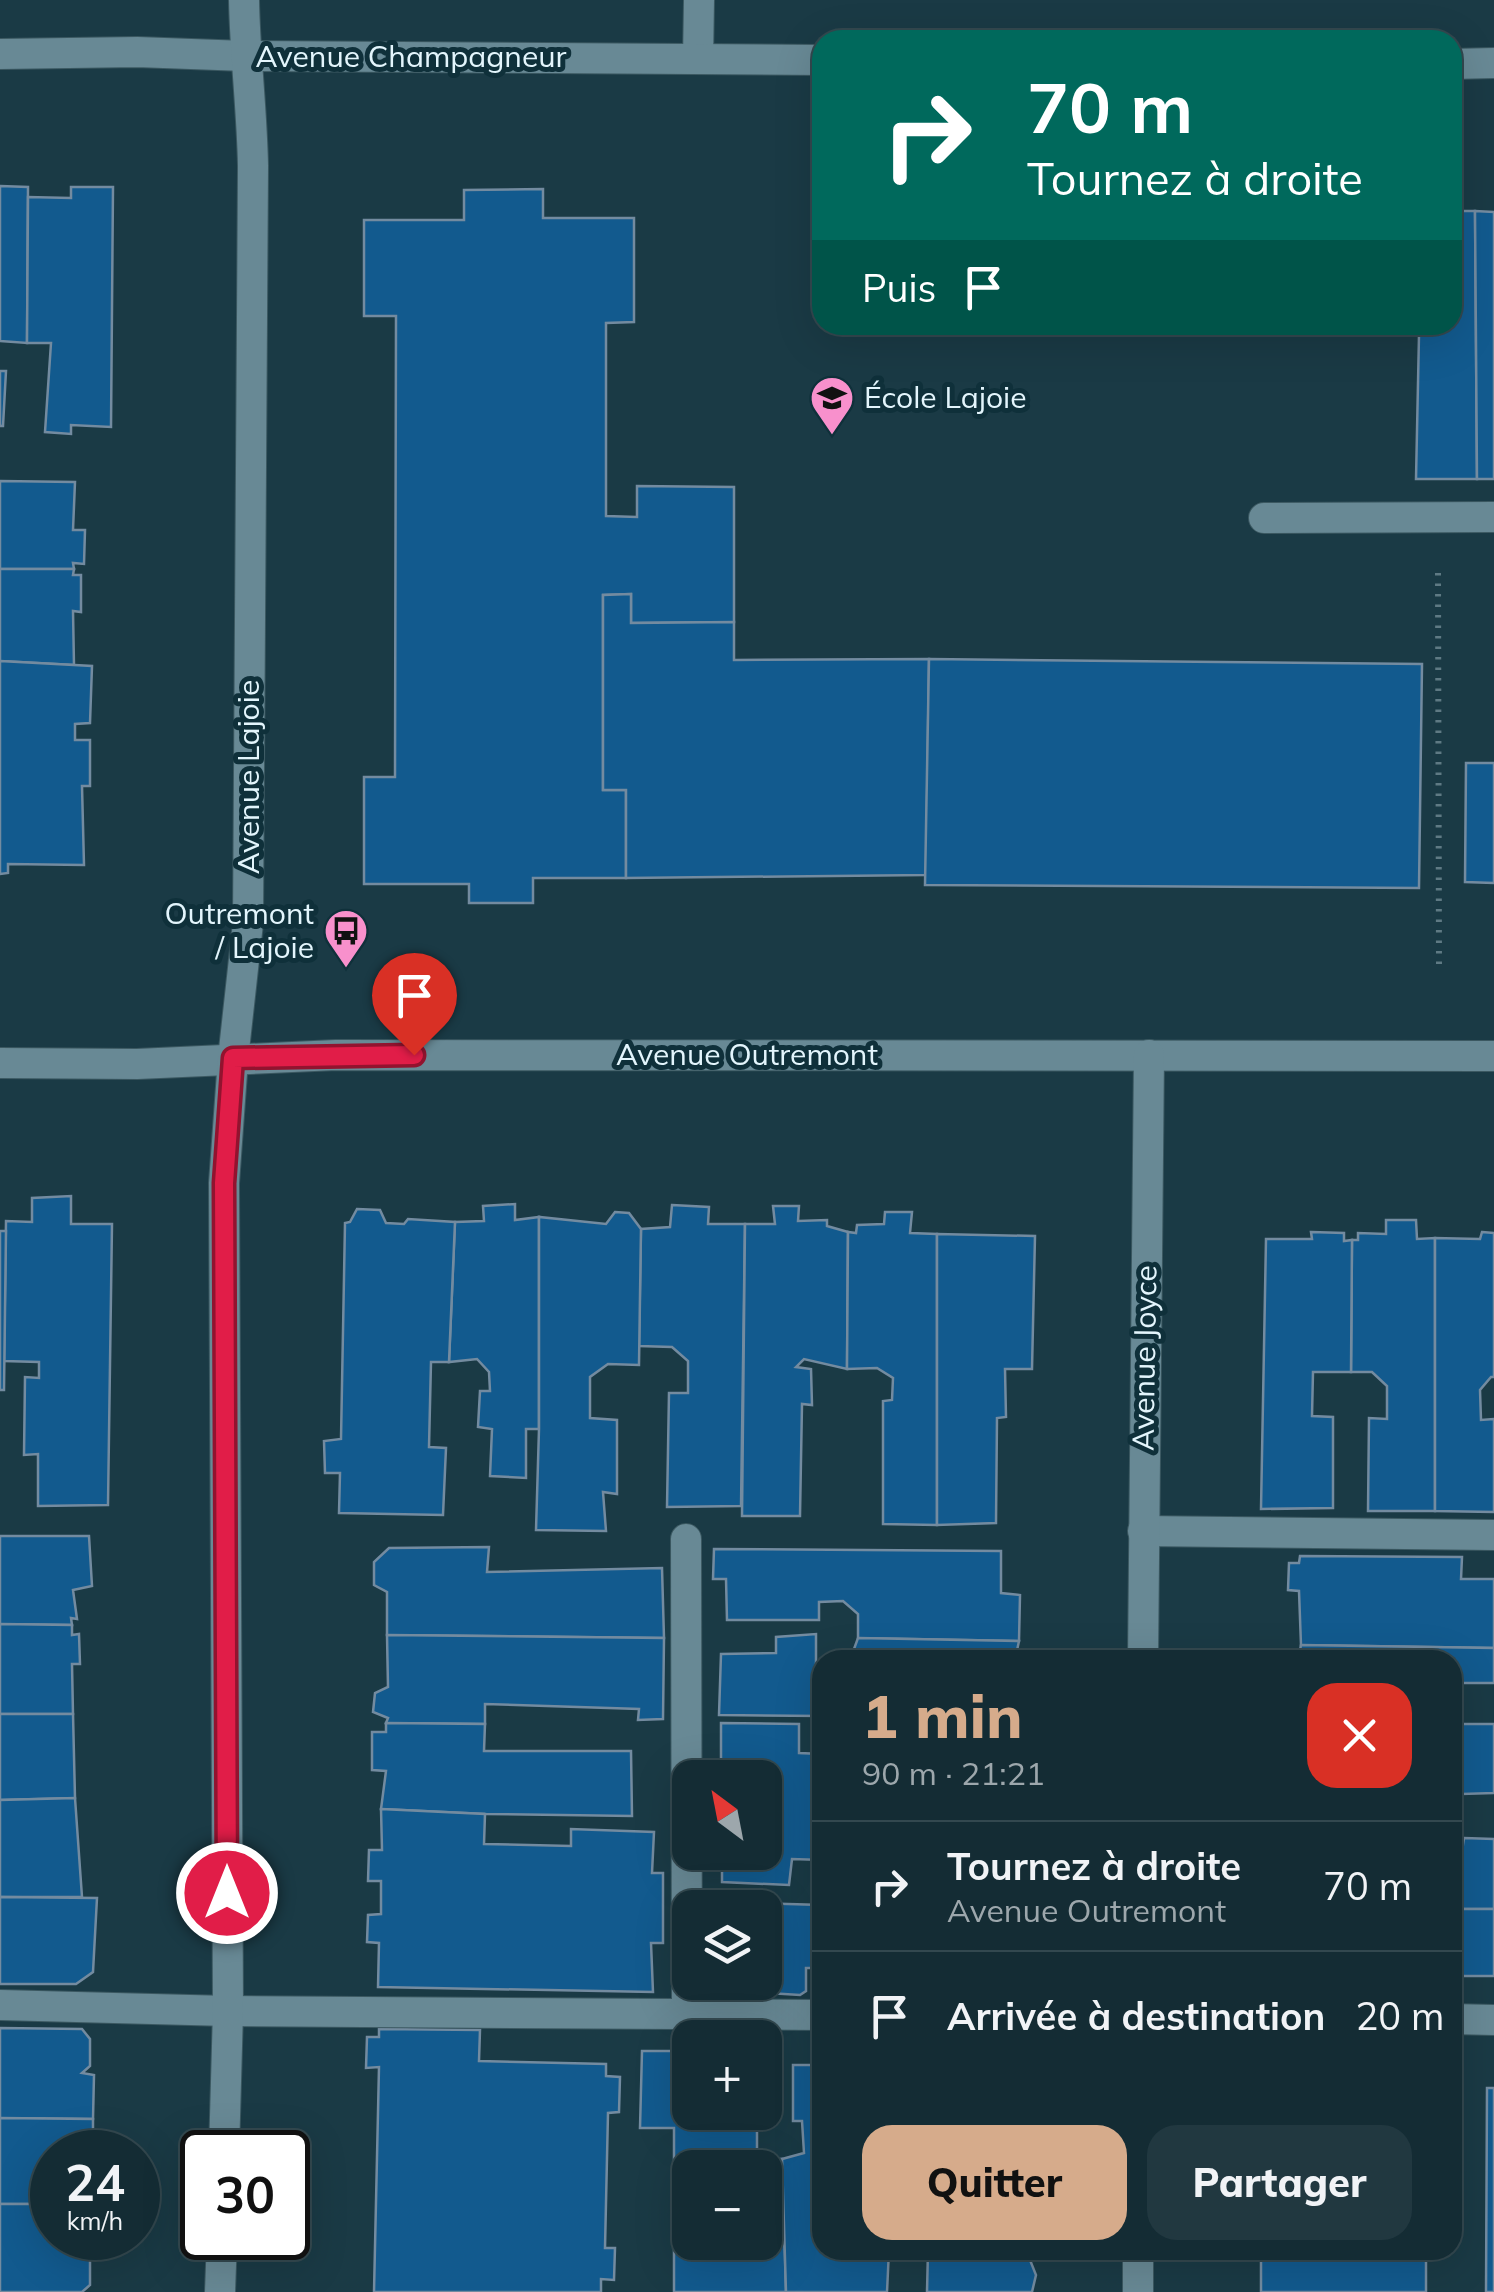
<!DOCTYPE html>
<html lang="fr">
<meta charset="utf-8">
<style>
:root{--surface:#142c34;--page:#213840;--text:#f1f3f6;--muted:#9da7ac;--line:#33484f;--accent:#d6ab8b}
body{margin:0;font-family:Mulish,sans-serif;background:var(--page);color:var(--text);height:100vh;display:flex;flex-direction:column;font-size:38px;white-space:nowrap}
*{box-sizing:border-box;margin:0}
p{font-size:32px;color:var(--muted)}
.icon{flex:none;width:55px;height:55px;fill:none;stroke:currentColor;stroke-width:2;stroke-linecap:round;stroke-linejoin:round}
.map{position:relative;flex:1;overflow:hidden}
.sheet{position:absolute;left:812px;top:1650px;width:650px;height:610px;display:flex;flex-direction:column;background:var(--surface);border-radius:30px;box-shadow:0 10px 40px #0002,0 0 0 2px var(--line)}
.sheet>*{flex:none}
.banner{position:absolute;left:812px;top:30px;width:650px;height:305px;border-radius:30px;box-shadow:0 10px 40px #0002,0 0 0 2px var(--line);background:#00695c;color:#fff;overflow:hidden}
.needle{width:65px;rotate:328deg}
.fabs{position:absolute;left:672px;top:1760px;display:grid;gap:20px}
.fabs a{display:grid;place-items:center;width:110px;height:110px;border-radius:20px;background:var(--surface);box-shadow:0 10px 40px #0002,0 0 0 2px var(--line);font-size:50px}
.speed{position:absolute;left:30px;top:2130px;display:flex;gap:20px;font-size:50px;font-weight:700;text-align:center}
.speed>*{display:grid;place-content:center;width:130px;height:130px;border-radius:50%;background:var(--surface);box-shadow:0 10px 40px #0002,0 0 0 2px var(--line);line-height:1}
.speed small{font-size:25px;font-weight:400}
.speed .limit{border:5px solid #111;border-radius:15px;background:#fff;color:#111}
.pin{position:absolute;display:grid;place-items:center;width:85px;height:85px;color:#fff;margin:-102px -42px;border-radius:50% 50% 50% 0;rotate:-45deg;box-shadow:0 0 10px #0007}
.pin .icon{rotate:45deg}
.me{position:absolute;width:110px;margin:-55px;rotate:0deg;stroke-linejoin:round;filter:drop-shadow(0 0 8px #0008)}
.turn{display:flex;align-items:center;gap:35px;height:210px;padding:0 50px;font-size:45px}
.turn .icon{width:130px;height:130px;stroke-width:2.5}
.turn b{display:block;font-size:70px;line-height:85px}
.then{display:flex;align-items:center;height:95px;padding:0 50px;background:#0003;gap:20px;font-size:38px}
.round{display:grid;place-items:center;flex:none;width:105px;height:105px;border-radius:30px;background:var(--page)}
.head{display:flex;align-items:center;justify-content:space-between;height:170px;padding:0 50px}
h1{font-size:60px;font-weight:800;line-height:75px;color:var(--accent)}
.button{display:flex;gap:20px;margin-top:auto;padding:20px 50px}
.button a{flex:1;height:115px;border-radius:30px;background:var(--accent);color:#111;font-size:40px;font-weight:800;line-height:115px;text-align:center}
.button a+a{background:var(--page);color:var(--text)}
ul{padding:0;list-style:none}
li{display:flex;align-items:center;gap:30px;height:130px;padding:0 50px;border-top:2px solid var(--line)}
li div{flex:1}
li b{display:block;font-size:38px}
li em{font-style:normal}
.map>svg:first-child{display:block}
.building{fill:#125a8e;stroke:#738ba0;stroke-width:2.5;fill-rule:evenodd}
.lines{fill:none;stroke-linecap:round;stroke-linejoin:round}
.lane-casing{stroke:#3b5861;stroke-width:32}
.street-casing{stroke:#3b5861;stroke-width:32}
.path{stroke:#5f7a84;stroke-width:6;stroke-dasharray:2.5 8;stroke-linecap:butt}
.lane{stroke:#688995;stroke-width:30}
.street{stroke:#688995;stroke-width:30}
.route-casing{stroke:#92132f;stroke-width:25}
.route{stroke:#e11d48;stroke-width:18}
.labels{text-anchor:middle;stroke-width:10;stroke-linejoin:round;paint-order:stroke}
.street-label{font-size:30px;fill:#e3f5fc;stroke:#0f303a}
.poi-label{font-size:30px;fill:#e3f5fc;stroke:#0f303a;text-anchor:start}
</style>
<div class="map">
<svg width="1494" height="2292" viewBox="0 0 1494 2292">
<rect width="100%" height="100%" fill="#1a3a45"/>
<g class="building">
<path d="M 0,186 L 28,187 L 27,343 L 0,341 Z"/>
<path d="M 71,187 L 113,187 L 111,427 L 71,425 L 71,434 L 45,432 L 51,343 L 27,343 L 28,197 L 71,198 Z"/>
<path d="M 543,189 L 543,218 L 634,218 L 634,322 L 606,323 L 606,516 L 637,517 L 637,486 L 734,487 L 734,622 L 631,623 L 631,594 L 603,595 L 603,790 L 626,790 L 626,878 L 533,878 L 533,903 L 469,903 L 469,884 L 364,884 L 364,777 L 395,777 L 396,316 L 364,316 L 364,220 L 464,220 L 464,190 Z"/>
<path d="M 1452,211 L 1475,211 L 1477,479 L 1416,479 L 1419,335 L 1369,333 L 1369,325 L 1452,325 Z"/>
<path d="M 1475,211 L 1494,212 L 1494,479 L 1477,479 Z"/>
<path d="M 0,371 L 6,371 L 3,426 L 0,426 Z"/>
<path d="M 0,481 L 75,482 L 73,530 L 85,530 L 84,564 L 73,563 L 74,569 L 0,569 Z"/>
<path d="M 0,569 L 74,569 L 73,575 L 81,575 L 81,612 L 73,611 L 74,665 L 0,661 Z"/>
<path d="M 631,594 L 631,623 L 734,622 L 734,660 L 929,659 L 926,875 L 626,878 L 626,790 L 603,790 L 603,595 Z"/>
<path d="M 929,659 L 1422,664 L 1419,888 L 925,885 Z"/>
<path d="M 0,661 L 92,666 L 90,723 L 75,724 L 75,740 L 90,740 L 90,786 L 82,786 L 84,865 L 8,864 L 8,873 L 0,874 Z"/>
<path d="M 1466,763 L 1494,763 L 1494,883 L 1465,882 Z"/>
<path d="M 71,1196 L 71,1224 L 112,1224 L 108,1505 L 38,1506 L 38,1454 L 24,1455 L 25,1377 L 39,1378 L 39,1362 L 4,1361 L 6,1221 L 32,1222 L 32,1198 Z"/>
<path d="M 515,1204 L 515,1220 L 539,1217 L 539,1429 L 526,1429 L 526,1478 L 490,1476 L 492,1429 L 478,1427 L 480,1391 L 490,1391 L 489,1372 L 477,1359 L 449,1362 L 455,1222 L 484,1221 L 483,1206 Z"/>
<path d="M 672,1205 L 709,1207 L 708,1224 L 745,1224 L 741,1506 L 667,1507 L 669,1393 L 688,1393 L 688,1361 L 672,1347 L 639,1346 L 641,1229 L 670,1227 Z"/>
<path d="M 773,1206 L 799,1206 L 798,1221 L 827,1220 L 827,1226 L 848,1232 L 847,1369 L 804,1359 L 796,1367 L 811,1369 L 812,1405 L 802,1404 L 800,1516 L 742,1516 L 745,1224 L 775,1224 Z"/>
<path d="M 357,1209 L 380,1210 L 386,1223 L 404,1224 L 408,1219 L 455,1222 L 449,1362 L 431,1362 L 429,1447 L 446,1448 L 443,1515 L 339,1513 L 340,1473 L 325,1473 L 324,1441 L 341,1439 L 345,1223 L 350,1222 Z"/>
<path d="M 615,1212 L 629,1213 L 641,1229 L 639,1365 L 608,1364 L 590,1377 L 590,1418 L 617,1420 L 617,1494 L 603,1492 L 606,1531 L 536,1530 L 539,1429 L 539,1217 L 606,1224 Z"/>
<path d="M 885,1212 L 912,1212 L 910,1233 L 937,1234 L 937,1525 L 883,1524 L 883,1401 L 892,1400 L 893,1378 L 877,1368 L 847,1369 L 848,1232 L 856,1233 L 857,1225 L 884,1224 Z"/>
<path d="M 1386,1220 L 1416,1220 L 1417,1239 L 1435,1238 L 1435,1511 L 1368,1511 L 1369,1418 L 1387,1419 L 1387,1386 L 1372,1372 L 1351,1372 L 1352,1240 L 1358,1240 L 1358,1233 L 1386,1234 Z"/>
<path d="M 0,1231 L 6,1231 L 4,1390 L 0,1390 Z"/>
<path d="M 1311,1232 L 1344,1233 L 1344,1241 L 1352,1240 L 1351,1372 L 1313,1372 L 1312,1416 L 1333,1417 L 1333,1508 L 1261,1509 L 1266,1239 L 1312,1239 Z"/>
<path d="M 1482,1232 L 1494,1233 L 1494,1377 L 1491,1377 L 1480,1390 L 1481,1420 L 1494,1419 L 1494,1512 L 1435,1511 L 1435,1238 L 1480,1239 Z"/>
<path d="M 937,1234 L 1035,1236 L 1032,1369 L 1005,1369 L 1006,1417 L 997,1418 L 996,1523 L 937,1525 Z"/>
<path d="M 0,1536 L 89,1536 L 92,1586 L 73,1590 L 77,1619 L 71,1618 L 72,1625 L 0,1624 Z"/>
<path d="M 489,1547 L 487,1572 L 662,1568 L 664,1638 L 387,1635 L 387,1592 L 374,1585 L 374,1562 L 389,1548 Z"/>
<path d="M 714,1549 L 1001,1551 L 1001,1593 L 1020,1595 L 1019,1641 L 858,1638 L 858,1614 L 843,1601 L 819,1602 L 819,1620 L 727,1620 L 726,1579 L 713,1579 Z"/>
<path d="M 1300,1556 L 1462,1557 L 1461,1579 L 1494,1579 L 1494,1648 L 1301,1645 L 1299,1591 L 1288,1590 L 1289,1563 L 1299,1563 Z"/>
<path d="M 0,1624 L 72,1625 L 72,1635 L 79,1634 L 80,1664 L 72,1664 L 73,1714 L 0,1714 Z"/>
<path d="M 816,1634 L 816,1670 L 822,1670 L 822,1716 L 719,1715 L 721,1654 L 776,1653 L 776,1637 Z"/>
<path d="M 387,1635 L 664,1638 L 663,1719 L 638,1720 L 639,1709 L 485,1704 L 485,1724 L 386,1723 L 388,1718 L 373,1712 L 375,1693 L 388,1687 Z"/>
<path d="M 858,1638 L 1019,1641 L 1015,1660 L 850,1660 Z"/>
<path d="M 1301,1645 L 1494,1648 L 1494,1683 L 1452,1683 L 1452,1660 L 1298,1660 Z"/>
<path d="M 0,1714 L 73,1714 L 75,1798 L 0,1800 Z"/>
<path d="M 386,1723 L 485,1724 L 484,1751 L 631,1751 L 632,1816 L 485,1814 L 381,1809 L 386,1771 L 372,1770 L 372,1732 L 386,1732 Z"/>
<path d="M 721,1723 L 799,1724 L 799,1753 L 822,1754 L 822,1860 L 792,1859 L 789,1885 L 722,1882 L 722,1852 L 765,1852 L 765,1778 L 721,1778 Z"/>
<path d="M 1452,1724 L 1494,1724 L 1494,1793 L 1462,1794 L 1462,1776 L 1452,1776 Z"/>
<path d="M 75,1798 L 82,1897 L 0,1897 L 0,1800 Z"/>
<path d="M 381,1809 L 485,1814 L 484,1844 L 571,1846 L 571,1829 L 654,1832 L 652,1873 L 663,1873 L 663,1943 L 651,1943 L 653,1992 L 378,1987 L 379,1943 L 367,1942 L 368,1915 L 381,1914 L 381,1881 L 368,1881 L 369,1850 L 382,1850 Z"/>
<path d="M 1464,1838 L 1494,1839 L 1494,1909 L 1452,1909 L 1452,1851 L 1462,1851 Z"/>
<path d="M 0,1897 L 97,1898 L 93,1972 L 76,1984 L 0,1984 Z"/>
<path d="M 755,1903 L 822,1905 L 822,1968 L 806,1968 L 806,1991 L 800,1995 L 768,1993 L 759,1984 L 718,1983 L 765,1982 L 765,1908 L 756,1908 Z"/>
<rect x="1452" y="1909" width="42" height="67"/>
<path d="M 0,2028 L 82,2029 L 90,2039 L 90,2066 L 82,2073 L 94,2075 L 93,2119 L 0,2118 Z"/>
<path d="M 379,2029 L 480,2030 L 479,2061 L 606,2064 L 606,2076 L 620,2077 L 619,2112 L 608,2113 L 605,2248 L 615,2248 L 614,2280 L 601,2279 L 601,2292 L 374,2292 L 379,2067 L 366,2068 L 367,2037 L 379,2037 Z"/>
<path d="M 642,2051 L 680,2051 L 678,2069 L 690,2069 L 690,2112 L 765,2112 L 765,2069 L 769,2069 L 769,2125 L 757,2125 L 757,2158 L 782,2159 L 786,2292 L 674,2292 L 674,2128 L 640,2128 ZM 690,2168 L 765,2168 L 765,2242 L 690,2242 Z"/>
<path d="M 793,2065 L 822,2065 L 822,2250 L 889,2250 L 887,2292 L 786,2292 L 782,2159 L 804,2153 L 802,2121 L 793,2121 Z"/>
<path d="M 1487,2088 L 1494,2088 L 1494,2292 L 1486,2292 Z"/>
<path d="M 0,2118 L 93,2119 L 93,2152 L 52,2152 L 52,2204 L 0,2204 Z"/>
<path d="M 0,2204 L 52,2204 L 52,2238 L 79,2238 L 79,2245 L 90,2251 L 90,2285 L 82,2292 L 0,2292 Z"/>
<path d="M 928,2250 L 1030,2250 L 1030,2260 L 1036,2275 L 1032,2292 L 927,2292 Z"/>
<rect x="1261" y="2250" width="165" height="42"/>
</g>
<g class="lines">
<defs>
<g id="lane">
<path d="M 698,59 L 699,0"/>
<path d="M 1264,518 L 1494,517"/>
<path d="M 1143,1531 L 1494,1535"/>
<path d="M 686,1539 L 687,2015"/>
<path d="M 0,2005 L 228,2011 L 822,2015"/>
<path d="M 1452,2019 L 1494,2020"/>
</g>
<g id="street">
<path d="M 0,54 L 137,52 L 245,56 L 822,60"/>
<path d="M 1452,64 L 1494,63"/>
<path d="M 0,1063 L 137,1064 L 336,1055 L 1494,1056"/>
<path d="M 1143,1660 L 1149,1055"/>
<path d="M 224,2152 L 228,2011 L 224,1183 L 233,1059 L 248,923 L 253,166 C 252,111 245,56 244,0"/>
<path d="M 220,2292 L 222,2238"/>
<path d="M 1138,2292 L 1138,2250"/>
</g>
</defs>
<use href="#lane" class="lane-casing"/>
<use href="#street" class="street-casing"/>
<path class="path" d="M 1438,573 L 1439,965"/>
<use href="#lane" class="lane"/>
<use href="#street" class="street"/>
</g>
<g class="lines">
<defs>
<path id="route" d="M 227,1893 L 224,1183 L 233,1058 L 414,1055"/>
</defs>
<use href="#route" class="route-casing"/>
<use href="#route" class="route"/>
</g>
<defs>
<symbol id="school-pin" viewBox="-11 -11 22 30"><path d="M0 17L-7.5 6A9.5 9.5 0 1 1 7.5 6Z" fill="#f890cc" stroke="#0f303a"/><path d="M0-5L7-2L0 1L-7-2ZM-4 1L0 2.5L4 1V4Q0 6-4 4Z" fill="#111"/></symbol>
<symbol id="bus-pin" viewBox="-11 -11 22 30"><path d="M0 17L-7.5 6A9.5 9.5 0 1 1 7.5 6Z" fill="#f890cc" stroke="#0f303a"/><path d="M-5-6H5V4H4V6H2V4H-2V6H-4V4H-5ZM-3.5-4V0h7V-4ZM-3.5 1.2v1.5H-2V1.2ZM2 1.2v1.5H3.5V1.2Z" fill="#111"/></symbol>
</defs>
<g fill-rule="evenodd">
<use href="#school-pin" x="807" y="373" width="50" height="68"/>
<use href="#bus-pin" x="321" y="906" width="50" height="68"/>
</g>
<g class="labels">
<g class="street-label">
<text x="411" y="67">Avenue Champagneur</text>
<text transform="translate(249 777) rotate(-90)" y="10">Avenue Lajoie</text>
<text x="747" y="1065">Avenue Outremont</text>
<text transform="translate(1145 1358) rotate(-89)" y="10">Avenue Joyce</text>
</g>
<g class="poi-label">
<text x="864" y="408">École Lajoie</text>
<text x="314" y="924" text-anchor="end">Outremont<tspan x="314" dy="34">/ Lajoie</tspan></text>
</g>
</g>
</svg>
<div class="fabs">
<a><svg class="needle" viewBox="-14 -14 28 28"><path d="M0-13l5 13h-10z" fill="#e53935"/><path d="M0 13l5-13h-10z" fill="#9da7ac"/></svg></a>
<a><svg class="icon" aria-label="layers" viewBox="0 0 24 24"><path d="M12 4l9 5-9 5-9-5zM3 14l9 5 9-5"/></svg></a>
<a>+</a>
<a>−</a>
</div>
<div class="speed"><div>24<small>km/h</small></div><div class="limit">30</div></div>
<div class="pin" style="left:414px;top:1055px;background:#d93025"><svg class="icon" aria-label="arrive" viewBox="0 0 24 24"><path d="M6 21V4h12l-3 4 3 4H6"/></svg></div>
<svg class="me" style="left:227px;top:1893px" viewBox="-20 -20 40 40"><circle r="17" fill="#e11d48" stroke="#fff" stroke-width="3"/><path d="M0-11L8 9 0 5-8 9z" fill="#fff"/></svg>
<div class="banner">
<div class="turn"><svg class="icon" aria-label="right" viewBox="0 0 24 24"><path d="M7 20v-9h11M14 6l5 5-5 5"/></svg><div><b>70 m</b>Tournez à droite</div></div>
<div class="then">Puis<svg class="icon" aria-label="arrive" viewBox="0 0 24 24"><path d="M6 21V4h12l-3 4 3 4H6"/></svg></div>
</div>
<section class="sheet">
<div class="head"><div><h1>1 min</h1><p>90 m · 21:21</p></div><a class="round" style="background:#d93025;color:#fff"><svg class="icon" aria-label="close" viewBox="0 0 24 24"><path d="M6 6l12 12M18 6L6 18"/></svg></a></div>
<ul>
<li><svg class="icon" aria-label="right" viewBox="0 0 24 24"><path d="M7 20v-9h11M14 6l5 5-5 5"/></svg><div><b>Tournez à droite</b><p>Avenue Outremont</p></div><em>70 m</em></li>
<li><svg class="icon" aria-label="arrive" viewBox="0 0 24 24"><path d="M6 21V4h12l-3 4 3 4H6"/></svg><div><b>Arrivée à destination</b></div><em>20 m</em></li>
</ul>
<div class="button"><a>Quitter</a><a>Partager</a></div>
</section>
</div>
